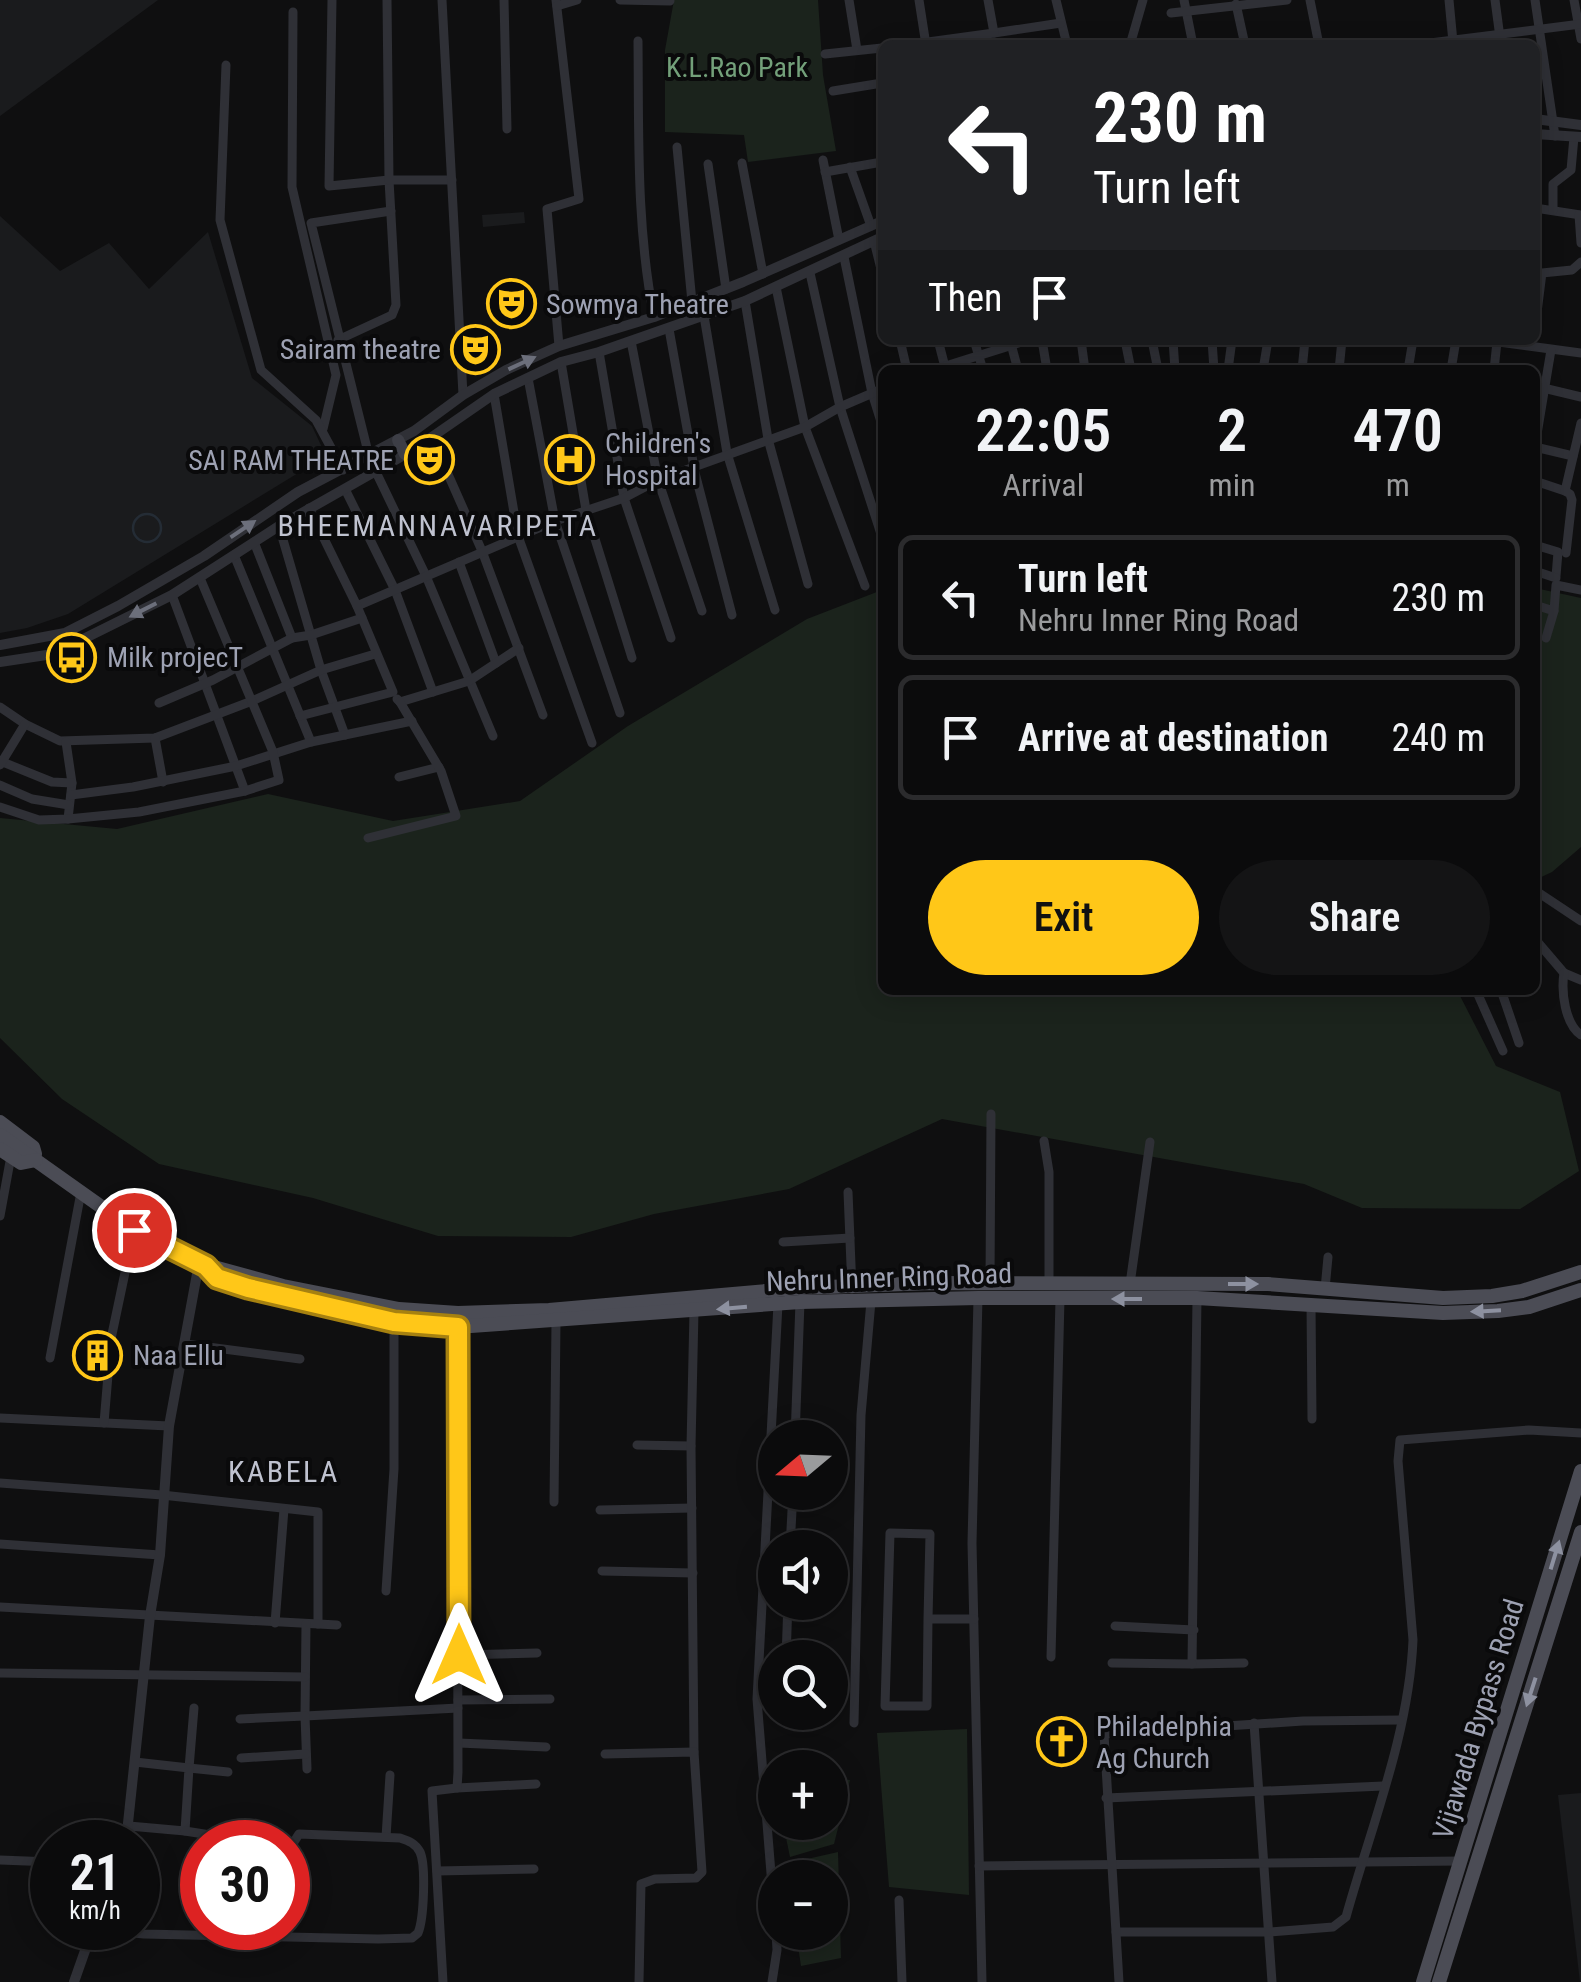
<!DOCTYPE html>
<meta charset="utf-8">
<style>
:root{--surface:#0b0b0c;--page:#141415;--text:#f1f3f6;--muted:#9a9b9d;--line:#2b2b2d;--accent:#ffc718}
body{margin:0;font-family:"Roboto Condensed",sans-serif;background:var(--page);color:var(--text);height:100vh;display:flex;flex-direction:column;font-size:38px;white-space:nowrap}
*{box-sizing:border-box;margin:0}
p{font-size:32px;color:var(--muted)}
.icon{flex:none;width:55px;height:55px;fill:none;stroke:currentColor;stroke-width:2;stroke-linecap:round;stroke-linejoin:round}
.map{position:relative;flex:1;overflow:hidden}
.panel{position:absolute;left:878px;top:365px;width:662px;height:630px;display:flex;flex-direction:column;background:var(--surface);border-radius:15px;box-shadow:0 5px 25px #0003,0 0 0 2px var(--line)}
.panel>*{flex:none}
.banner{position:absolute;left:878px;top:40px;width:662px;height:305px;border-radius:15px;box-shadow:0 5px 25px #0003,0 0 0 2px var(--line);background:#202124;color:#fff;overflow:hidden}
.needle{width:65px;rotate:251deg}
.fabs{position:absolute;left:758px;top:1420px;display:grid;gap:20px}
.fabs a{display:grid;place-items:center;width:90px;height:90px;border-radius:50%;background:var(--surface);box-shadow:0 5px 25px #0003,0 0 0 2px var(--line);font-size:50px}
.speed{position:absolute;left:30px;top:1820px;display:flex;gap:20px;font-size:50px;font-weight:700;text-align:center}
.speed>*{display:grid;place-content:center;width:130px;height:130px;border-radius:50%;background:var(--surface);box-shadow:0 5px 25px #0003,0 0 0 2px var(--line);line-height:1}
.speed small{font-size:25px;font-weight:400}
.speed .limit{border:15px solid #d22;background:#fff;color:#111}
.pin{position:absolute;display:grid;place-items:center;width:85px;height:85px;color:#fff;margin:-42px;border:5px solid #fff;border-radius:50%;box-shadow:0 2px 10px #0007}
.me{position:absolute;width:110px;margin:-55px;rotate:0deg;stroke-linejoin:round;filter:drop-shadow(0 0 8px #0008)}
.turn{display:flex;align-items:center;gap:35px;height:210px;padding:0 50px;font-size:45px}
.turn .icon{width:130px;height:130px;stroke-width:2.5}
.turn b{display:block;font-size:70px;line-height:85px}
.then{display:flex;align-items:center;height:95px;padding:0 50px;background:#0003;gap:20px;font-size:38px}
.eta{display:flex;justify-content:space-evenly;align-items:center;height:170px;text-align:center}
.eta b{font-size:60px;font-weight:600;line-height:70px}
.cta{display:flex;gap:20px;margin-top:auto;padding:20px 50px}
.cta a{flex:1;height:115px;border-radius:60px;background:var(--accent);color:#111;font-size:40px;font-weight:600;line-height:115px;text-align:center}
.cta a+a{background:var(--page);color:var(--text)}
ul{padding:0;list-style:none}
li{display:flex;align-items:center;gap:30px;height:125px;margin:0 20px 15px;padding:0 30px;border:5px solid var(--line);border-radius:15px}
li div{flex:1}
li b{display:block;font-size:38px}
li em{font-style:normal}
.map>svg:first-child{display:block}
.built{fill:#1a1b1d}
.green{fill:#1b231c}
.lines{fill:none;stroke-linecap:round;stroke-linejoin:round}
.stream{stroke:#242c35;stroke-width:2.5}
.minor{stroke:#2f3036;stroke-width:9}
.tertiary{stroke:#2f3036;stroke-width:10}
.secondary{stroke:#3d3e46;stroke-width:12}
.primary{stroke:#4b4c55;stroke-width:14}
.oneway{fill:#6c6f7b}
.oneway2{fill:#8d91a0}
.route-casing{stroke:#a68110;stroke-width:25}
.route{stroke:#ffc718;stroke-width:18}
.labels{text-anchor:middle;stroke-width:8;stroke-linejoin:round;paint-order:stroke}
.park-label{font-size:28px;fill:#73a07a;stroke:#0a0a0b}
.poi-label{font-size:28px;fill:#9ea2b3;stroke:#0a0a0b;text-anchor:start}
.street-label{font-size:28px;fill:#9ea2b3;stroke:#0a0a0b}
.neighbourhood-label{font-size:30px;letter-spacing:2.5px;fill:#bfc2cf;stroke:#0a0a0b}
</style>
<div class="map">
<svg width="1581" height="1982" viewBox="0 0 1581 1982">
<rect width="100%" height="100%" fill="#0f0f10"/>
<g class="built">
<path d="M 0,0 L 158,0 L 0,116 Z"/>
<path d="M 524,212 L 525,223 L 483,227 L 482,215 Z"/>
<path d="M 0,216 L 60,271 L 109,243 L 149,289 L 208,232 L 252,378 L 312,426 L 326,456 L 68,614 L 27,628 L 0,633 Z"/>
<path d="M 1581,1793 L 1581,1982 L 1580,1982 L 1558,1795 Z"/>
</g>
<g class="green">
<path d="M 674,0 L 818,0 L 823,75 L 836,151 L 748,162 L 744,135 L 665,132 L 665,50 Z"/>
<path d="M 1535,588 L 1581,598 L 1581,847 L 1552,872 L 1535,880 Z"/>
<path d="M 882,590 L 882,990 L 1457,990 L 1496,1066 L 1560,1092 L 1579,1171 L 1520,1209 L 1362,1208 L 1304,1184 L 942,1119 L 789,1189 L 654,1214 L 571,1237 L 438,1236 L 313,1198 L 159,1164 L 62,1099 L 0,1038 L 0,818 L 117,829 L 268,794 L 393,821 L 520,801 L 628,726 L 807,619 Z"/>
<path d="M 967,1729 L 969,1895 L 889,1887 L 877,1733 Z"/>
<path d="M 830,1778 L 850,1780 L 834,1844 L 790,1857 L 783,1823 L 830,1822 Z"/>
<path d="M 838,1852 L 841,1958 L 801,1966 L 796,1933 L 830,1932 L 830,1878 L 787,1877 L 785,1864 Z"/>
</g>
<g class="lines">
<circle class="stream" cx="147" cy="528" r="14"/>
<g class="minor">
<path d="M 332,0 L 329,186 L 389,180 L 396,305 L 392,315 L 338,340"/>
<path d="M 387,0 L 389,180 L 452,180"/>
<path d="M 442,0 L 463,395"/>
<path d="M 504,0 L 507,129"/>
<path d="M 556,0 L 579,199 L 547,209 L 559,346"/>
<path d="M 620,0 L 670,1"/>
<path d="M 849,0 L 857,50"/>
<path d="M 919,0 L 926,45"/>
<path d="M 1056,0 L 1067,45"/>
<path d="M 1184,0 L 1193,45"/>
<path d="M 1310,0 L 1319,45"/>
<path d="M 1449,0 L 1453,42"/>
<path d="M 1495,0 L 1501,45"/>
<path d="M 1535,0 L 1555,136"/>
<path d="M 1574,0 L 1581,39"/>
<path d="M 1236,4 L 1245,45"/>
<path d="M 557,6 L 577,0"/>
<path d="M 293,12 L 292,187 L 336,375 L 323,429"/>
<path d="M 1171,13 L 1287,0"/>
<path d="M 994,33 L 1061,23"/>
<path d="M 638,41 C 639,134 636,226 654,317"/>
<path d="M 906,45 L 994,33 L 988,0"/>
<path d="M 1130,45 L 1143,0"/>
<path d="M 1414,45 L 1581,24"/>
<path d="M 825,54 L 882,48"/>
<path d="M 226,65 L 220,220 L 261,370 L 316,420 L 343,470"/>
<path d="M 833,91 L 882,83"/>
<path d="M 677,147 L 692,302"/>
<path d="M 823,160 L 839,240"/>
<path d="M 742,163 L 763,274"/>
<path d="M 708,164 L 726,289"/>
<path d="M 850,167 L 871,226"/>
<path d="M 825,172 L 882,162"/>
<path d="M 1535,208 L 1581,215"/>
<path d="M 1553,210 L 1553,184 L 1571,170 L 1574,137"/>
<path d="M 1579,215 L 1581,243"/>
<path d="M 874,241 L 882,273"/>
<path d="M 844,257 L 872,393 L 882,425"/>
<path d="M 810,273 L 840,407 L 882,537"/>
<path d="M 776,287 L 805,427 L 865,586"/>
<path d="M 745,301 L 768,439 L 808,584"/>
<path d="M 704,316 L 727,453 L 775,610"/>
<path d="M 1535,328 L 1542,273 L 1572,270 L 1581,262"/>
<path d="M 669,329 L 695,473 L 732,615"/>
<path d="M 900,340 L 907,370"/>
<path d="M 938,340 L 945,367"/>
<path d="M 974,340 L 983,370"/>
<path d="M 1042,340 L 1047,370"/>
<path d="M 1081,340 L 1085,370"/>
<path d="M 1125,340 L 1131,370"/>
<path d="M 1152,340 L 1158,370"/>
<path d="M 1173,340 L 1175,370"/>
<path d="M 1212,340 L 1214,370"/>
<path d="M 1484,340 L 1581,353"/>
<path d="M 631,341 L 658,480 L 702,611"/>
<path d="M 1011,344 L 1018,370"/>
<path d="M 599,352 L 624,498 L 671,638"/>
<path d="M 561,362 L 586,510 L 632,658"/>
<path d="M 933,370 L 1028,340"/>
<path d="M 1228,370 L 1232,340"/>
<path d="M 1263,370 L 1268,340"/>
<path d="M 1302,370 L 1305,340"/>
<path d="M 1339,370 L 1342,340"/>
<path d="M 1408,370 L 1413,340"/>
<path d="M 1451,370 L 1456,340"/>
<path d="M 1494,370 L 1497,342"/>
<path d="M 528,378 L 555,521 L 620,713"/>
<path d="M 1535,386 L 1581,397"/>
<path d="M 494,394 L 518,536 L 592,743"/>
<path d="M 432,438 L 482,551 L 543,715"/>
<path d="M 1535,446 L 1551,350"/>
<path d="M 1535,447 L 1573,456"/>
<path d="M 369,456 L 311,223 L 391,211"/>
<path d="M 376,472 L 426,576 L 493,736"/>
<path d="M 1535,481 L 1565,491"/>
<path d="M 345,489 L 395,590 L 433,692"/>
<path d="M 279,526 L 321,670 L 345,735"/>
<path d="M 254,542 L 292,638"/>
<path d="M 1535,545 L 1558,552 L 1556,576"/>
<path d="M 1566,553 L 1572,500 L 1570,494 L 1565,491 L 1581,423"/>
<path d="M 234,555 L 311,742"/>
<path d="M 459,562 L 496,663"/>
<path d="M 1535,571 L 1556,578"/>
<path d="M 172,595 L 245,791"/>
<path d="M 1535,605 L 1554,611"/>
<path d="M 357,606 L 555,521 L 624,498 L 658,480 L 805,427 L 840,407 L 882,389"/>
<path d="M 1546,638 L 1554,611 L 1556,585 L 1581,590"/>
<path d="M 397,699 L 400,702 L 469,681 L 519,648"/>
<path d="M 159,703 L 213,680 L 292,638 L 311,635 L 362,618"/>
<path d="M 0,707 L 25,724 L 60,741 L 155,738 L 252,701 L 321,670 L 375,654"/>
<path d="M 300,716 L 393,692 L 357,606 L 309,508"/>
<path d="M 155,738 L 163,782"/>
<path d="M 66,742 L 72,783 L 68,819"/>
<path d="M 0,761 L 52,782 L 72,783"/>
<path d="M 0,765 L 25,724"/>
<path d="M 399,777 L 439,767"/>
<path d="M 0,785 L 32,799 L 69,805"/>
<path d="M 71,795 L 133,787 L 236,766 L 311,742 L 412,721"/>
<path d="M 0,807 L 39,820 L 68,819 L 139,812 L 245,791 L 279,780 L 273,752 L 200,578"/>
<path d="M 368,838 L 456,816 L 441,771 L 400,702"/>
<path d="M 1539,893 L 1581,921"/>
<path d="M 1535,939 L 1564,973 L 1581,980"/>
<path d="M 1564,973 C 1561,992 1565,1024 1581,1035"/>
<path d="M 1476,990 L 1503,1051"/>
<path d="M 1501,990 L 1519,1043"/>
<path d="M 1044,1141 L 1049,1172 L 1049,1283"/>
<path d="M 848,1192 L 852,1289"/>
<path d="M 0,1216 L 11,1156"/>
<path d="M 783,1242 L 850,1238"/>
<path d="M 990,1283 L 991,1114"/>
<path d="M 1130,1284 L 1150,1142"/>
<path d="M 1325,1289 L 1328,1257"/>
<path d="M 978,1298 L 972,1543 L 982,1982"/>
<path d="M 1197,1298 L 1192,1664 L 1244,1663"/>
<path d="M 1311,1303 L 1312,1419"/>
<path d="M 185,1344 L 300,1359"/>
<path d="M 50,1358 L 81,1192"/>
<path d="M 0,1418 L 169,1426"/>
<path d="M 104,1423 L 111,1339 L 134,1230"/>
<path d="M 795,1438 L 800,1302"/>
<path d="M 637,1445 L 691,1446"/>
<path d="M 0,1483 L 162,1495 L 318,1512 L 318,1624"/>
<path d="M 554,1502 L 556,1322"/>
<path d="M 600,1510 L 692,1508"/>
<path d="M 0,1544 L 160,1555"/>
<path d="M 790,1548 L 793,1492"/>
<path d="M 602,1571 L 693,1573"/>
<path d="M 386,1591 L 394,1469 L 394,1322"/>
<path d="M 0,1607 L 337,1625"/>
<path d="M 928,1619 L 927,1706 L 885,1706 L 890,1533 L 930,1534 L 928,1619 L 974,1619"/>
<path d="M 275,1623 L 284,1509"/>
<path d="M 306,1624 L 305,1716 L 458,1708"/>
<path d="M 1115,1626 L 1194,1630"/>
<path d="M 459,1655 L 537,1653"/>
<path d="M 1051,1657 L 1060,1299"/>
<path d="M 786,1658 L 788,1602"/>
<path d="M 1112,1663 L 1192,1664"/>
<path d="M 0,1673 L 305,1677"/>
<path d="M 458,1700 L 550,1699"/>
<path d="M 194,1708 L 189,1768 L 228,1772"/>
<path d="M 240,1719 L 305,1716 L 307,1769"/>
<path d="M 854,1723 L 861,1415 L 871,1301"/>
<path d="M 1254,1723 L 1272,1982"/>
<path d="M 459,1743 L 546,1747"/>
<path d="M 694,1752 L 691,1446 L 694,1311"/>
<path d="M 605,1754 L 694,1752 L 702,1872 L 696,1878 L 655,1879 L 641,1884 L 639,1982"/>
<path d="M 241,1758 L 306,1754"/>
<path d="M 457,1788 L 536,1784"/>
<path d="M 1106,1798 L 1383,1786"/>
<path d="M 129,1826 L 185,1831 L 189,1768 L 135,1762"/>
<path d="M 185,1831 L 248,1841"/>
<path d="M 386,1837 L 390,1775"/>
<path d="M 0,1860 L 52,1862"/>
<path d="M 979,1866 L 1460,1861"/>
<path d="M 437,1871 L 534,1869"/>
<path d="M 899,1900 L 902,1982"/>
<path d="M 775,1923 L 757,1699 L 778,1304"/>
<path d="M 93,1929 L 144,1934 L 378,1939 L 412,1938 L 418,1933 C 424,1919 426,1865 420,1852 C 415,1843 409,1841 400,1838 L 299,1834 L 292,1845 L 288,1879"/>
<path d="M 1116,1932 L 1269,1932 L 1333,1927 L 1346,1917 C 1371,1827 1409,1734 1413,1640 L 1398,1461 L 1400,1440 L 1529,1430 L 1581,1433"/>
<path d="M 443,1982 L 432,1791 L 457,1788 L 458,1772 L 457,1327"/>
<path d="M 772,1982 L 777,1950 L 776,1932"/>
<path d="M 1119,1982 L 1104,1734 L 1303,1721 L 1401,1720"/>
</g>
<g class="tertiary">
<path d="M 1535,119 L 1581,125"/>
<path d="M 1535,134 L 1581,137"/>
<path d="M 0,645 L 65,633 L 118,606 L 204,556 L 298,492 L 414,431 L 463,395 L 506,370 L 559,346 L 654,317 L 743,282 L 882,221"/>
<path d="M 0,662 L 53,654 L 172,595 L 279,526 L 413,450 L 494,394 L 561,362 L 599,352 L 745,301 L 882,237"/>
<path d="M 126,1842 L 150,1616 L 160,1555 L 169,1426 L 199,1263"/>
<path d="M 74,1982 L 93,1928"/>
</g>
<path class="secondary" d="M 398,440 L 405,454"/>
<g class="primary">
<path d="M 0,1122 L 33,1147 L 35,1154"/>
<path d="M 0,1135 L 134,1230 L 199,1263 L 283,1286 L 399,1309 L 458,1313 L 549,1310 L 800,1288 L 931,1283 L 1268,1284 L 1443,1298 L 1492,1296 L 1522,1291 L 1581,1272"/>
<path d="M 0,1149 L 21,1163 L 36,1160"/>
<path d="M 207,1267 L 217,1278 L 319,1307 L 394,1322 L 457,1327 L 800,1302 L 978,1298 L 1197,1298 L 1443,1313 L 1498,1311 L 1529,1307 L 1581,1290"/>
<path d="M 1423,1982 L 1581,1471"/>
<path d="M 1439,1982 L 1581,1532"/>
</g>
</g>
<defs><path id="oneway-solid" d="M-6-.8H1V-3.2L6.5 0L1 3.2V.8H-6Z" transform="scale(2.5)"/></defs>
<g class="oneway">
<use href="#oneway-solid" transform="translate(522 363) rotate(-25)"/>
<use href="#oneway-solid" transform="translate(243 529) rotate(-34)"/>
<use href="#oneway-solid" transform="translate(143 610) rotate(153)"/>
</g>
<g class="oneway2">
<use href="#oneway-solid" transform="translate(1243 1284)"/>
<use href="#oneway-solid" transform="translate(1127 1299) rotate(180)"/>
<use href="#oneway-solid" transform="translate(732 1308) rotate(175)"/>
<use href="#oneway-solid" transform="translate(1486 1311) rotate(177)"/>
<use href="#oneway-solid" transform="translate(1555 1555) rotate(-73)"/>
<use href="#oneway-solid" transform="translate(1531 1692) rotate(108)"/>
</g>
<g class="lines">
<defs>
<path id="route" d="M 134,1230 L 206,1266 L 217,1278 L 248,1288 L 394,1322 L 458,1327 L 459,1655"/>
</defs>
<use href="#route" class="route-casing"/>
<use href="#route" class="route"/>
</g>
<defs>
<symbol id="theatre-ring" viewBox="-11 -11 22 22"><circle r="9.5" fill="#0a0a0b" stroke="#ffc718" stroke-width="1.5"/><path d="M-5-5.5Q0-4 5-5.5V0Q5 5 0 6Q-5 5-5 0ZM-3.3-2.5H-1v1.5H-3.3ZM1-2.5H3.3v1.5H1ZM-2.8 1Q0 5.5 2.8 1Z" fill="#ffc718"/></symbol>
<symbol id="hospital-ring" viewBox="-11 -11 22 22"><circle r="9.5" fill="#0a0a0b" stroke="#ffc718" stroke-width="1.5"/><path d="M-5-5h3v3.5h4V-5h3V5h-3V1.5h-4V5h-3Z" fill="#ffc718"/></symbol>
<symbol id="bus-ring" viewBox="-11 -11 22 22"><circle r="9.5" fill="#0a0a0b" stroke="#ffc718" stroke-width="1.5"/><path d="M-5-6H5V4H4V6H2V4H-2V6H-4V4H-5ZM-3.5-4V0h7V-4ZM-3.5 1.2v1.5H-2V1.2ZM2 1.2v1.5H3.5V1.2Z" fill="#ffc718"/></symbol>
<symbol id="building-ring" viewBox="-11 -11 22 22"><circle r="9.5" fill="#0a0a0b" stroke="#ffc718" stroke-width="1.5"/><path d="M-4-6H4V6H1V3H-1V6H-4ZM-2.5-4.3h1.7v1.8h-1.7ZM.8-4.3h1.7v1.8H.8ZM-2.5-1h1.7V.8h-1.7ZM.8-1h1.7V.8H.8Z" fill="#ffc718"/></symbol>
<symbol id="church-ring" viewBox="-11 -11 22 22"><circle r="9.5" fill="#0a0a0b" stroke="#ffc718" stroke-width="1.5"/><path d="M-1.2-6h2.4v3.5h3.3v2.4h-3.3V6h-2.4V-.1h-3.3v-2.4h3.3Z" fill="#ffc718"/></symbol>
</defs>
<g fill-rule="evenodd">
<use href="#theatre-ring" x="484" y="276" width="55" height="55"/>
<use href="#theatre-ring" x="448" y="322" width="55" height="55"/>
<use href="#hospital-ring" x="542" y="432" width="55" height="55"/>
<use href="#theatre-ring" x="402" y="432" width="55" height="55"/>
<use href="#bus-ring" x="44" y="630" width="55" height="55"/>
<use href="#building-ring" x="70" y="1328" width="55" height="55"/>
<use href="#church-ring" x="1034" y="1714" width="55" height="55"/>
</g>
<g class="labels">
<g class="park-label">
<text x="737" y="77">K.L.Rao Park</text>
</g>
<g class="poi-label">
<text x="546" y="314">Sowmya Theatre</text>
<text x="441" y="359" text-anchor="end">Sairam theatre</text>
<text x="605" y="453">Children's<tspan x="605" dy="32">Hospital</tspan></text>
<text x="394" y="470" text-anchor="end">SAI RAM THEATRE</text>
<text x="107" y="667">Milk projecT</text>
<text x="133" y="1365">Naa Ellu</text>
<text x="1096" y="1736">Philadelphia<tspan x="1096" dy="32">Ag Church</tspan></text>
</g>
<g class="street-label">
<text transform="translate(889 1277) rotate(-2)" y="10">Nehru Inner Ring Road</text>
<text transform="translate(1478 1719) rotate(-73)" y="10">Vijawada Bypass Road</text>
</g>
<g class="neighbourhood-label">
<text x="438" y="536">BHEEMANNAVARIPETA</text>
<text x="284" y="1482">KABELA</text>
</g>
</g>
</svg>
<div class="fabs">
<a><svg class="needle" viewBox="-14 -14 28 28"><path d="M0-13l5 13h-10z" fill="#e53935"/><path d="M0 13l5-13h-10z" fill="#9a9b9d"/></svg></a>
<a><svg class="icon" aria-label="sound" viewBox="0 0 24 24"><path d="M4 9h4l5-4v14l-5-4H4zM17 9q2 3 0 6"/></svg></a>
<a><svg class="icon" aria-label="search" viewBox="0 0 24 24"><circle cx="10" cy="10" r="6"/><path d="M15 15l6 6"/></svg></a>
<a>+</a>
<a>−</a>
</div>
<div class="speed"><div>21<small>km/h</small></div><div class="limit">30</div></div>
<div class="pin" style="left:134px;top:1230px;background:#d93025"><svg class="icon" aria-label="arrive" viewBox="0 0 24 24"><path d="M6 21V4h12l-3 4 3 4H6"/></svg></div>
<svg class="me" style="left:459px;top:1655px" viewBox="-20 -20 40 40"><path d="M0-17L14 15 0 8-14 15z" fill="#ffc718" stroke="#fff" stroke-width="4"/></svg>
<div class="banner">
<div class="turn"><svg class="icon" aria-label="left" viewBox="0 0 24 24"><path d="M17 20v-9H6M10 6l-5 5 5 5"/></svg><div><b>230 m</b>Turn left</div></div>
<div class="then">Then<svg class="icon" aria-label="arrive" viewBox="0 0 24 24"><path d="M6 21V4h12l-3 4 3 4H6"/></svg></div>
</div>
<section class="panel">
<div class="eta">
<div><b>22:05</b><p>Arrival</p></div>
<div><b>2</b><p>min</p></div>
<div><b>470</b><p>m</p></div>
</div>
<ul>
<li><svg class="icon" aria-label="left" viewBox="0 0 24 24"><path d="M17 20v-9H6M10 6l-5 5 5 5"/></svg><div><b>Turn left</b><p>Nehru Inner Ring Road</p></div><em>230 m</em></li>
<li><svg class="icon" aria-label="arrive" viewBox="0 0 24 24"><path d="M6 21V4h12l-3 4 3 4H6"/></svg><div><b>Arrive at destination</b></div><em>240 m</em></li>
</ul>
<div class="cta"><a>Exit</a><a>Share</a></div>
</section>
</div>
